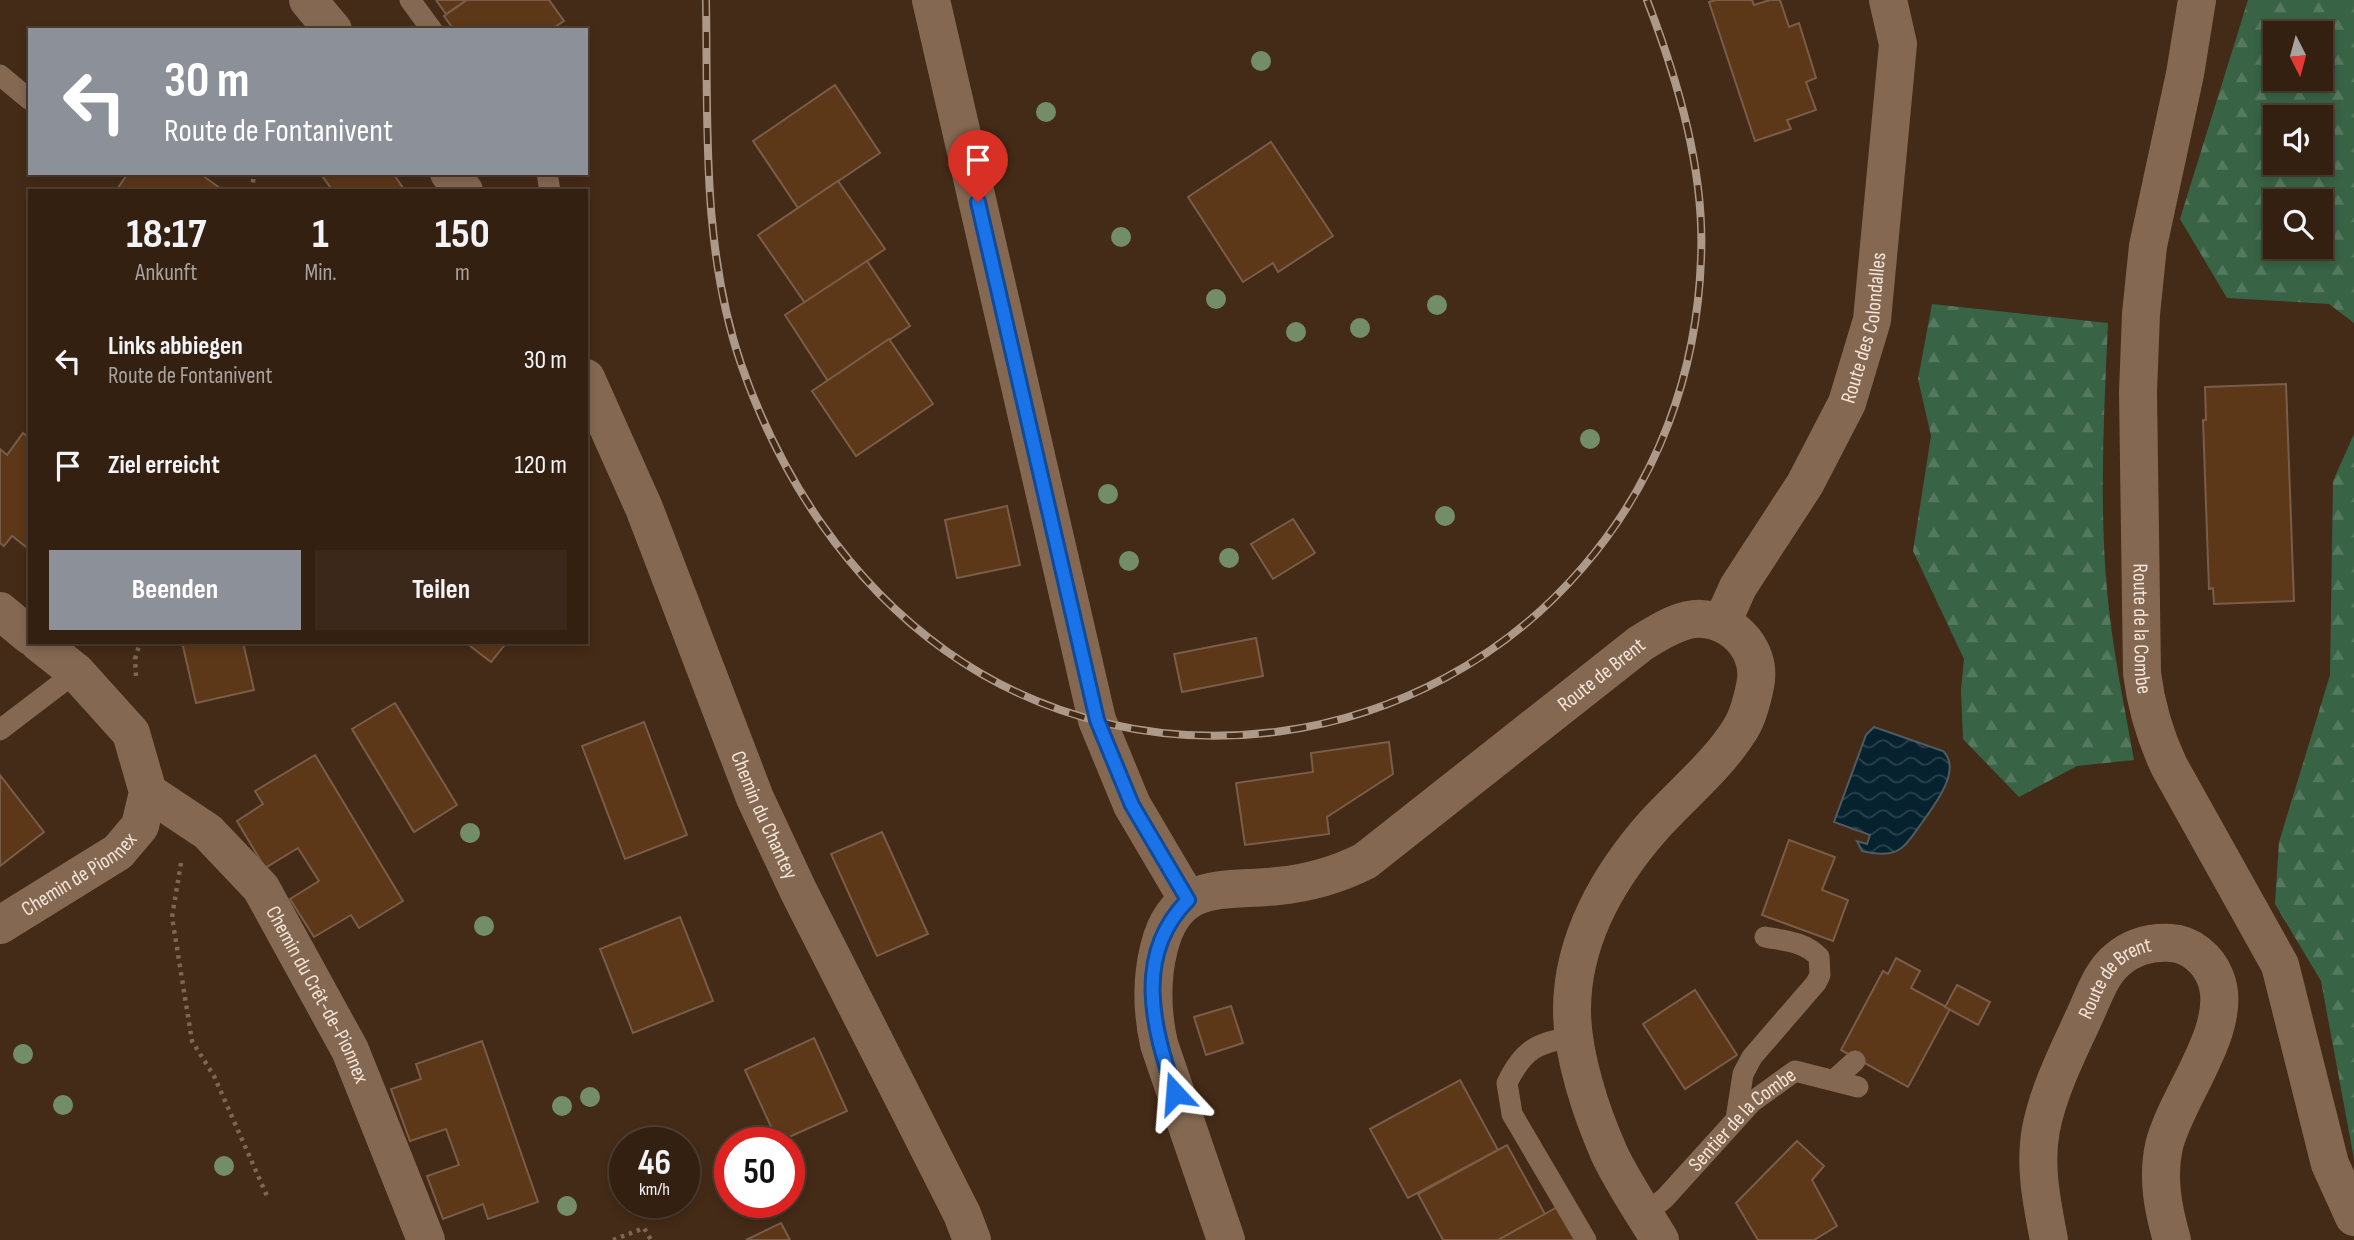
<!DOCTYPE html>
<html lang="de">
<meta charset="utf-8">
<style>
:root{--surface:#332011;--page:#3b281a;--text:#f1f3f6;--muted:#a9a39f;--line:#4e3e31;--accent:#8c9099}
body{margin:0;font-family:"Sofia Sans Condensed",sans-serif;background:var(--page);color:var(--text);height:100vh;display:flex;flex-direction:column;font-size:26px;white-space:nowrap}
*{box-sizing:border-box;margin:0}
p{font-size:23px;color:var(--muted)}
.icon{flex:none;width:38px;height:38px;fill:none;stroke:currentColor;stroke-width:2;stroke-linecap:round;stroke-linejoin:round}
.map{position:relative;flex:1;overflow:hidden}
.details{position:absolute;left:28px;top:189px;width:560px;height:455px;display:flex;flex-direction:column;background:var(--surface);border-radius:0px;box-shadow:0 4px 10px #0003,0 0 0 2px var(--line)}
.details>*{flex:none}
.guide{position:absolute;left:28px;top:28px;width:560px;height:147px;border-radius:0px;box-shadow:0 4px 10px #0003,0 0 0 2px var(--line);background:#8c9099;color:#fff;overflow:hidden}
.needle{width:46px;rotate:174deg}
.controls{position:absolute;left:2263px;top:21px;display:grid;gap:14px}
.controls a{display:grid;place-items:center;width:70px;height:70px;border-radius:0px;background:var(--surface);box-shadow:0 4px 10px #0003,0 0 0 2px var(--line);font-size:35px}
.speed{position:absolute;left:609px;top:1127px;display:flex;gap:14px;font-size:35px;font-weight:700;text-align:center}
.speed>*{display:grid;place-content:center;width:91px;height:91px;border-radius:50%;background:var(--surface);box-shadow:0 4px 10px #0003,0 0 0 2px var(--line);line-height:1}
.speed small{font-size:18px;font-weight:400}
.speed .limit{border:10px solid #d22;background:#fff;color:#111}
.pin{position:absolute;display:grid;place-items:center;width:60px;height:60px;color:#fff;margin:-72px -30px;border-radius:50% 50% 50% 0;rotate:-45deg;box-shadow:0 0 7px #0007}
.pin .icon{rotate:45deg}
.me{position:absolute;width:77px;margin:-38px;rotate:341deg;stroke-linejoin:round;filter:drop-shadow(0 0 5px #0008)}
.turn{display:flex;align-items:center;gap:24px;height:147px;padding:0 21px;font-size:32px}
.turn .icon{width:91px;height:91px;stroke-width:2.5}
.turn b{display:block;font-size:49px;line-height:60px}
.eta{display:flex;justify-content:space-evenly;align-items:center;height:119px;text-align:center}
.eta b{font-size:42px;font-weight:700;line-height:49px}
.cta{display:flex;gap:14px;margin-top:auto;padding:14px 21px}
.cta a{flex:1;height:80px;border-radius:0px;background:var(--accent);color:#fff;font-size:28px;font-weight:700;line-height:80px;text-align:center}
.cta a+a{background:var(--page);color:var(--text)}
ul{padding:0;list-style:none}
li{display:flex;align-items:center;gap:21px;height:105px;padding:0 21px}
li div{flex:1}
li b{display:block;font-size:26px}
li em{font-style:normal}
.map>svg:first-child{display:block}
.forest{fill:url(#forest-firs);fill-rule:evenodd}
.water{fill:url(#water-waves);stroke:#4e5c62;stroke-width:2}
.building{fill:#5c3718;stroke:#795d48;stroke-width:2}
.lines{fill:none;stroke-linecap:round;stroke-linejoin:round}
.path{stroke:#7c6654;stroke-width:4.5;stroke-dasharray:3.5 5;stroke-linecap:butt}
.service{stroke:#846852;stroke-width:21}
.minor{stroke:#846852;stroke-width:38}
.tertiary{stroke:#846852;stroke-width:38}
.secondary{stroke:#846852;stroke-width:38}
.rail-casing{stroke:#ad998a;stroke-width:8}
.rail{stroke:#442b17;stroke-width:5;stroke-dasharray:16;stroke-linecap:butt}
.tree{fill:#728d68}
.route-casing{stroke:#114b97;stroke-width:18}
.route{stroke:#1a73e8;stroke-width:12}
.labels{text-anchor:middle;stroke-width:7;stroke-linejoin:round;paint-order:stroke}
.street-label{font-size:21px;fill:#f5e5d8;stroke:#442b17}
</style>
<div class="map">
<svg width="2354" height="1240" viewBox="0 0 2354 1240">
<defs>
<pattern id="forest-firs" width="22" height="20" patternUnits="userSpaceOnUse" patternTransform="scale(1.75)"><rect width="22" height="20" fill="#386345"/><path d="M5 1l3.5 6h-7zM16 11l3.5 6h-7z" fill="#55795f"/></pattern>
<pattern id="water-waves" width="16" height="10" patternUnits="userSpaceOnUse" patternTransform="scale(1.75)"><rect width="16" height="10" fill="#06222f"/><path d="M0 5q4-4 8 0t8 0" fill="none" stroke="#2b424c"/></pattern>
</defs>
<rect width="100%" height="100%" fill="#442b17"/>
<g class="forest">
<path d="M 2248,0 L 2354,0 L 2354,323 L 2329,304 L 2227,298 L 2180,219 ZM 2275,33 L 2320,33 L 2320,79 L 2275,79 ZM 2275,117 L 2320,117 L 2320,163 L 2275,163 ZM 2275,201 L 2320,201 L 2320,247 L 2275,247 Z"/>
<path d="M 1932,304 L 2108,323 C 2104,412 2099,501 2107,590 C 2112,647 2124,704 2134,760 L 2077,766 L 2019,797 L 1963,739 L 1961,690 L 1964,659 L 1913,551 L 1931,436 L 1918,379 Z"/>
<path d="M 2354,434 L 2354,1159 L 2321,981 L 2275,904 L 2279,842 L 2330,675 L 2333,481 Z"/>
</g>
<path class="water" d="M 1874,727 L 1943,751 C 1963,770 1933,807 1921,824 C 1915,832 1908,844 1900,849 C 1890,856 1873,854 1862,851 L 1857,841 L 1867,844 L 1870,835 L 1834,822 L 1866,735 Z"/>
<g class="building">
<path d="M 436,0 L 467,0 L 446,14 Z"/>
<path d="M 467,0 L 549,0 L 564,21 L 550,30 L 454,30 L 444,16 Z"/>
<path d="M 1716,0 L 1752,0 L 1754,5 L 1770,0 L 1780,0 L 1789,27 L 1799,23 L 1816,78 L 1806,82 L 1816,110 L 1787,120 L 1791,129 L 1755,141 L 1709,2 Z"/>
<path d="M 835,85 L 880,153 L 798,208 L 753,141 Z"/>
<path d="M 1271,142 L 1333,236 L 1278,272 L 1273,263 L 1243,282 L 1188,197 Z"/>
<path d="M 128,173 L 199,173 L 224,191 L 116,191 Z"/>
<path d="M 320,173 L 393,173 L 405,191 L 333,191 Z"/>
<path d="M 838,181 L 885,249 L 805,303 L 758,235 Z"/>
<path d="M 867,261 L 910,326 L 828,381 L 785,315 Z"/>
<path d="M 889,339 L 933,404 L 856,456 L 812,391 Z"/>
<path d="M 2286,384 L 2294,601 L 2214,604 L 2213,588 L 2209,589 L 2203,420 L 2206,420 L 2205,387 Z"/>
<path d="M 23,433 L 30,438 L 30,550 L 12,536 L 4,546 L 0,543 L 0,449 L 7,455 Z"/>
<path d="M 1007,506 L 1020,565 L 957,578 L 945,520 Z"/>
<path d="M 1293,519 L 1315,553 L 1273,579 L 1251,544 Z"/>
<path d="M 1256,638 L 1263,676 L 1182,692 L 1174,654 Z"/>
<path d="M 182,642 L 243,642 L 254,690 L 196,703 Z"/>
<path d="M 465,642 L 507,642 L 491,662 Z"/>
<path d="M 395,703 L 457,805 L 414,832 L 352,729 Z"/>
<path d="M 644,722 L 687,835 L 625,859 L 582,746 Z"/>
<path d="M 1389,742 L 1393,774 L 1327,817 L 1329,834 L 1245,845 L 1236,783 L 1313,772 L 1311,753 Z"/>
<path d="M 315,755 L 403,901 L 359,928 L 351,915 L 314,937 L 290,899 L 319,881 L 298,848 L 265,868 L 237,821 L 263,804 L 255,791 Z"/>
<path d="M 0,775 L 44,832 L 0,866 Z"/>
<path d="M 882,832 L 928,934 L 877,956 L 831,854 Z"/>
<path d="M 1789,840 L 1835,857 L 1822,890 L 1848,900 L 1833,941 L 1762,915 Z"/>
<path d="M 680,917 L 713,1001 L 633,1033 L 600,949 Z"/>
<path d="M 1896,958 L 1920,971 L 1911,988 L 1950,1009 L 1908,1087 L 1841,1050 L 1883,971 L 1888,974 Z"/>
<path d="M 1957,985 L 1990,1002 L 1978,1025 L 1945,1007 Z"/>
<path d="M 1695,990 L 1737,1055 L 1685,1089 L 1643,1024 Z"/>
<path d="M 1231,1006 L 1243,1043 L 1206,1055 L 1194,1017 Z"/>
<path d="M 814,1038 L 847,1111 L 778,1142 L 745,1070 Z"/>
<path d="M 482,1041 L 538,1202 L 488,1219 L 483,1204 L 443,1219 L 427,1176 L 459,1165 L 446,1129 L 410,1141 L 391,1089 L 421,1079 L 416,1064 Z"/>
<path d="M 1460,1080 L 1498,1150 L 1408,1198 L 1370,1129 Z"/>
<path d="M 1797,1141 L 1824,1166 L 1812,1180 L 1837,1226 L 1814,1240 L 1758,1240 L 1736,1203 Z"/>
<path d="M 1507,1145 L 1545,1214 L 1498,1240 L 1443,1240 L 1418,1194 Z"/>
<path d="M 1557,1207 L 1576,1240 L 1498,1240 L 1545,1214 Z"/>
<path d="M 781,1223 L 790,1240 L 746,1240 Z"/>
</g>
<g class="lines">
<g class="path">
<path d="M 252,191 L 254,173"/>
<path d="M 136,676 L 135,659 L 140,642"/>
<path d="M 181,863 L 172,917 L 192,1041 L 214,1076 L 267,1196"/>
<path d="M 613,1240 L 644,1228 L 651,1240"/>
</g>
<g class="service">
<path d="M 410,0 L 432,30"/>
<path d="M 0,75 L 30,100"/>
<path d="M 547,173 L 550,191"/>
<path d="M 0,730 L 76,672"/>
<path d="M 1574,1037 C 1537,1042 1523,1050 1507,1083 L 1512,1114 L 1586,1240"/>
<path d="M 1834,1080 L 1855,1061"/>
<path d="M 1736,1119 L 1743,1074 L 1752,1057 L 1816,983 L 1820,975 L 1819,957 C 1804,941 1785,941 1765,937"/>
<path id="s1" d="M 1645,1214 L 1665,1198 L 1752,1102 L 1795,1071 L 1858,1087"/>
</g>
<g class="minor">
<path d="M 308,0 L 333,30"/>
<path d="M 449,173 L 464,191"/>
<path id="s2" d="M 586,378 L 644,508 L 755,798 L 798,890 L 962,1214 L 972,1240"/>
<path d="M 0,611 L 30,636"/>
<path id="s3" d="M 148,792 L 208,832 L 261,888 L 350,1050 L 426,1240"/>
<path id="s4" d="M 0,925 L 118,852 L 140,826 L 148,792 L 131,733 L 76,672 L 38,642"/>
</g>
<g class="tertiary">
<path d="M 931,0 L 1097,720 L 1132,805 L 1188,900"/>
<path id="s5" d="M 2197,0 L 2185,74 L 2148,246 L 2141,314 L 2138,392 L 2142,673 C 2146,706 2155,736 2169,766 L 2280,965 L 2330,1164 L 2354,1217"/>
<path id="s6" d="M 1722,623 L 1738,587 L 1805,484 L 1847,403 L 1872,320 L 1898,44 L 1888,0"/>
</g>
<g class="secondary">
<path id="s7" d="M 1226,1240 L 1159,1044 C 1152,1012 1151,980 1159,948 C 1176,879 1223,892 1278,886 C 1310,883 1337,875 1365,861 L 1641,643 C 1656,634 1671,624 1688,620 C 1726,612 1764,647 1755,686 C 1752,701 1748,718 1739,731 C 1717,766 1682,794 1654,825 C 1609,876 1572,940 1572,1010 C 1572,1055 1591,1112 1609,1153 C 1623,1183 1643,1212 1660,1240"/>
<path id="s8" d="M 2049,1240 C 2042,1203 2034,1167 2041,1129 C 2049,1089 2068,1052 2085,1015 C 2093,998 2101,973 2117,960 C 2132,947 2151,942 2171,943 C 2190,944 2208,959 2215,977 C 2236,1026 2176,1096 2164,1146 C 2157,1178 2163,1209 2172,1240"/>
</g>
<defs>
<path id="rail" d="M 706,0 C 708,122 701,247 741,364 C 780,477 848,581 946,651 C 1146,793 1426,751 1583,567 C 1658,480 1697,373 1701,259 C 1705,171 1678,81 1647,0"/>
</defs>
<use href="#rail" class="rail-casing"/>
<use href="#rail" class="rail"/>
</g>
<g class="tree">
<circle cx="1261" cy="61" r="10"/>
<circle cx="1046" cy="112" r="10"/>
<circle cx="1121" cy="237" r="10"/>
<circle cx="1216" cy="299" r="10"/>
<circle cx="1437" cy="305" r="10"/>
<circle cx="1360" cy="328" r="10"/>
<circle cx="1296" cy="332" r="10"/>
<circle cx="1590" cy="439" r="10"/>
<circle cx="1108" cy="494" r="10"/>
<circle cx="1445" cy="516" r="10"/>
<circle cx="1229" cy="558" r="10"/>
<circle cx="1129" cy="561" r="10"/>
<circle cx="470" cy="833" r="10"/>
<circle cx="484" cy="926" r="10"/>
<circle cx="23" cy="1054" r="10"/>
<circle cx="590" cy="1097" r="10"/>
<circle cx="63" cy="1105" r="10"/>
<circle cx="562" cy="1106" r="10"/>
<circle cx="224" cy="1166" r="10"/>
<circle cx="567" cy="1206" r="10"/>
</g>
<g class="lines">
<defs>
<path id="route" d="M 978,202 L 1097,720 L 1132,805 L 1188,900 C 1133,955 1153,1028 1175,1093"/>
</defs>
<use href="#route" class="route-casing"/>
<use href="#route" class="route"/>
</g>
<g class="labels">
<g class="street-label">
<text dy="7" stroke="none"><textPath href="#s6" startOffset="331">Route des Colondalles</textPath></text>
<text dy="7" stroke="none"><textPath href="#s5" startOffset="634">Route de la Combe</textPath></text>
<text dy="7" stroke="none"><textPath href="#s7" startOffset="845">Route de Brent</textPath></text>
<text dy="7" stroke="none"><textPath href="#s2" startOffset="472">Chemin du Chantey</textPath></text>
<text dy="7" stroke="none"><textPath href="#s4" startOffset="94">Chemin de Pionnex</textPath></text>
<text dy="7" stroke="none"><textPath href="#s8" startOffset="284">Route de Brent</textPath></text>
<text dy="7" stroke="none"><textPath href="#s3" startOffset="270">Chemin du Crêt-de-Pionnex</textPath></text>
<text dy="7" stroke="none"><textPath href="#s1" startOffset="136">Sentier de la Combe</textPath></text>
</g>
</g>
</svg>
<div class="controls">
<a><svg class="needle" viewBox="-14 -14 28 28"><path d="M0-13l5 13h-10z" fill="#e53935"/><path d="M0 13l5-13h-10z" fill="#a9a39f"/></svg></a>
<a><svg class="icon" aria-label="sound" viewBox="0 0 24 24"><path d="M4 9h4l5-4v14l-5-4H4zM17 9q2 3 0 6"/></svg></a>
<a><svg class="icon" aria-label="search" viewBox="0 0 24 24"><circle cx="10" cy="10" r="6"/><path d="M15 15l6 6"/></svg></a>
</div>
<div class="speed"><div>46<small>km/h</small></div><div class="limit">50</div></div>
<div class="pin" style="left:978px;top:202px;background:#d93025"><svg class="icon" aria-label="arrive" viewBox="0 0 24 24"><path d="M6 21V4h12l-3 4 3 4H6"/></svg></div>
<svg class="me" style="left:1175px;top:1093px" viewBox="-20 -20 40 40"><path d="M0-17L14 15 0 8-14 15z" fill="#1a73e8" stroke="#fff" stroke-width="4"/></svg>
<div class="guide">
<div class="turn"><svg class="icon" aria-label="left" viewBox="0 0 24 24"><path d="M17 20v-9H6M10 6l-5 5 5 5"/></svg><div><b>30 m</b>Route de Fontanivent</div></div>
</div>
<section class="details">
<div class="eta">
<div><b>18:17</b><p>Ankunft</p></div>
<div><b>1</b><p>Min.</p></div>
<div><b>150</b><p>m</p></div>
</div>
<ul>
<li><svg class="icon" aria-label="left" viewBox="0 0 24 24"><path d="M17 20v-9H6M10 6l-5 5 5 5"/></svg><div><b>Links abbiegen</b><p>Route de Fontanivent</p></div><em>30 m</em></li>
<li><svg class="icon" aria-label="arrive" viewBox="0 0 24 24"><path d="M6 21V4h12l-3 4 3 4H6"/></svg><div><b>Ziel erreicht</b></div><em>120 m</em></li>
</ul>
<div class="cta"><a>Beenden</a><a>Teilen</a></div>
</section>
</div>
